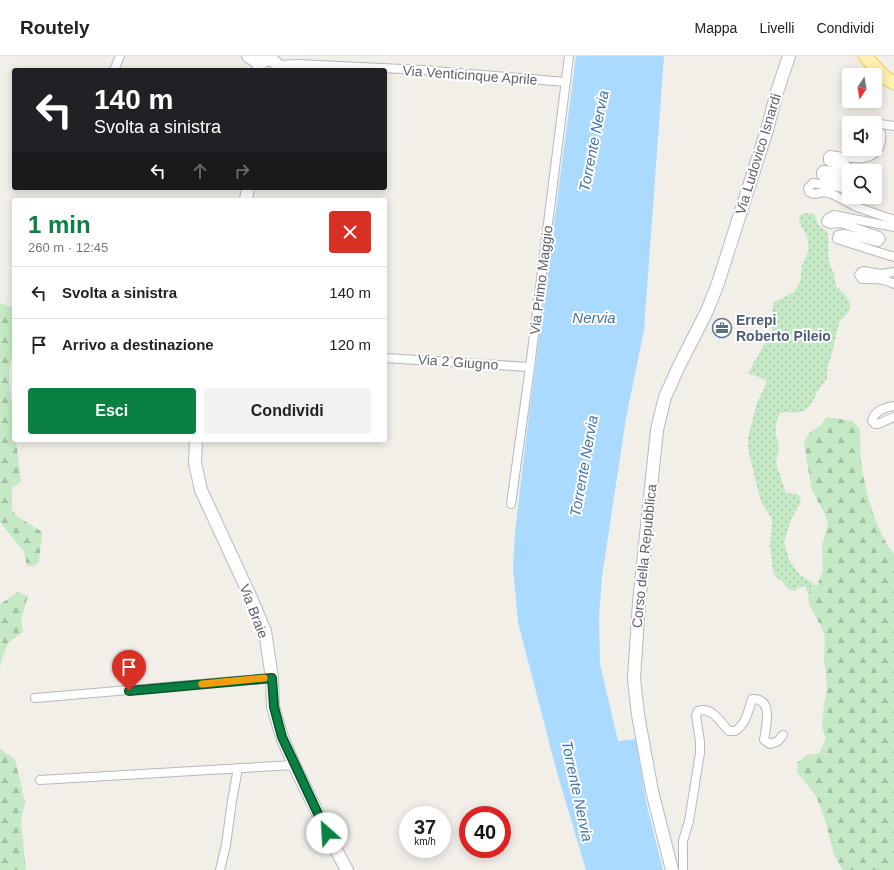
<!DOCTYPE html>
<html lang="it">
<meta charset="utf-8">
<style>
:root{--surface:#fff;--page:#f2f2f2;--text:#222;--muted:#767676;--line:#e0e0e0;--accent:#0b8043}
body{margin:0;font-family:Helvetica,sans-serif;background:var(--page);color:var(--text);height:100vh;display:flex;flex-direction:column;font-size:15px;white-space:nowrap}
*{box-sizing:border-box;margin:0}
p{font-size:13px;color:var(--muted)}
.icon{flex:none;width:22px;height:22px;fill:none;stroke:currentColor;stroke-width:2;stroke-linecap:round;stroke-linejoin:round}
.map{position:relative;flex:1;overflow:hidden}
.panel{position:absolute;left:12px;top:142px;width:375px;height:244px;display:flex;flex-direction:column;background:var(--surface);border-radius:4px;box-shadow:0 2px 10px #0003}
.panel>*{flex:none}
.hud{position:absolute;left:12px;top:12px;width:375px;height:122px;border-radius:4px;box-shadow:0 2px 10px #0003;background:#202124;color:#fff;overflow:hidden}
.needle{width:26px;rotate:192deg}
.fabs{position:absolute;left:842px;top:12px;display:grid;gap:8px}
.fabs a{display:grid;place-items:center;width:40px;height:40px;border-radius:4px;background:var(--surface);box-shadow:0 2px 10px #0003;font-size:20px}
.speed{position:absolute;left:399px;top:750px;display:flex;gap:8px;font-size:20px;font-weight:700;text-align:center}
.speed>*{display:grid;place-content:center;width:52px;height:52px;border-radius:50%;background:var(--surface);box-shadow:0 2px 10px #0003;line-height:1}
.speed small{font-size:10px;font-weight:400}
.speed .limit{border:6px solid #d22;background:#fff;color:#111}
.pin{position:absolute;display:grid;place-items:center;width:34px;height:34px;color:#fff;margin:-41px -17px;border-radius:50% 50% 50% 0;rotate:-45deg;box-shadow:0 0 4px #0007}
.pin .icon{rotate:45deg}
.me{position:absolute;width:44px;margin:-22px;rotate:334deg;stroke-linejoin:round;filter:drop-shadow(0 0 3px #0008)}
.turn{display:flex;align-items:center;gap:14px;height:84px;padding:0 16px;font-size:18px}
.turn .icon{width:52px;height:52px;stroke-width:2.5}
.turn b{display:block;font-size:28px;line-height:34px}
.lanes{display:flex;align-items:center;height:38px;padding:0 16px;background:#0003;justify-content:center;gap:20px;direction:ltr}
.lanes .off{opacity:.35}
.round{display:grid;place-items:center;flex:none;width:42px;height:42px;border-radius:4px;background:var(--page)}
.headline{display:flex;align-items:center;justify-content:space-between;height:68px;padding:0 16px}
h1{font-size:24px;font-weight:600;line-height:30px;color:var(--accent)}
.primary-button{display:flex;gap:8px;margin-top:auto;padding:8px 16px}
.primary-button a{flex:1;height:46px;border-radius:4px;background:var(--accent);color:#fff;font-size:16px;font-weight:600;line-height:46px;text-align:center}
.primary-button a+a{background:var(--page);color:var(--text)}
ul{padding:0;list-style:none}
li{display:flex;align-items:center;gap:12px;height:52px;padding:0 16px;border-top:1px solid var(--line)}
li div{flex:1}
li b{display:block;font-size:15px}
li em{font-style:normal}
header{display:flex;align-items:center;gap:24px;box-sizing:border-box;height:56px;padding:0 20px;background:var(--surface);border-bottom:1px solid var(--line)}
header strong{font-size:19px}
nav{display:flex;gap:22px;margin-inline-start:auto;font-size:14px}
.map>svg:first-child{display:block}
.grass{fill:url(#grass-dots)}
.forest{fill:url(#forest-firs)}
.water{fill:#aadaff}
.lines{fill:none;stroke-linecap:round;stroke-linejoin:round}
.street-casing{stroke:#b5b8bc;stroke-width:10}
.secondary-casing{stroke:#b6babf;stroke-width:14}
.primary-casing{stroke:#f2c960;stroke-width:15}
.street{stroke:#fff;stroke-width:8}
.secondary{stroke:#fff;stroke-width:12}
.primary{stroke:#fff2af;stroke-width:13}
.route-casing{stroke:#07532c;stroke-width:10}
.route{stroke:#0b8043;stroke-width:7}
.slow{stroke:#f59e0b;stroke-width:7}
.labels{text-anchor:middle;stroke-width:4;stroke-linejoin:round;paint-order:stroke}
.street-label{font-size:14px;fill:#5f6368;stroke:#fff}
.service-label{font-size:14px;font-weight:bold;fill:#4e5e75;stroke:#fff;text-anchor:start}
.water-label{font-size:15px;font-style:italic;fill:#4174aa;stroke:#fff}
</style>
<header>
<strong>Routely</strong>
<nav><a>Mappa</a><a>Livelli</a><a>Condividi</a></nav>
</header>
<div class="map">
<svg width="894" height="814" viewBox="0 0 894 814">
<defs>
<pattern id="grass-dots" width="8" height="8" patternUnits="userSpaceOnUse"><rect width="8" height="8" fill="#c5e8c5"/><path d="M2 2h.1M6 6h.1" fill="none" stroke="#a3c0a4" stroke-width="1.8" stroke-linecap="round"/></pattern>
<pattern id="forest-firs" width="22" height="20" patternUnits="userSpaceOnUse"><rect width="22" height="20" fill="#c5e8c5"/><path d="M5 1l3.5 6h-7zM16 11l3.5 6h-7z" fill="#a3c0a4"/></pattern>
</defs>
<rect width="100%" height="100%" fill="#f1efe8"/>
<path class="grass" d="M 805,157 L 814,158 L 818,169 L 827,176 C 830,185 827,194 829,203 C 829,209 833,213 834,218 C 835,221 834,224 835,227 C 838,236 850,239 850,250 C 851,258 843,260 839,267 L 831,301 L 827,312 L 827,323 C 824,326 821,330 819,333 C 814,341 811,353 801,356 C 793,359 788,353 779,358 L 776,369 L 776,379 L 779,390 L 776,407 L 786,437 L 797,438 L 801,443 L 800,448 L 791,463 L 784,486 L 789,503 L 795,513 L 799,518 L 817,530 L 808,537 L 805,530 L 800,531 L 795,535 L 789,533 L 781,524 L 776,521 L 773,515 L 770,490 L 772,467 L 771,461 L 761,446 L 748,393 L 748,381 L 751,370 L 757,347 L 767,326 L 764,323 L 748,317 L 772,275 L 771,263 L 774,246 L 793,237 L 800,227 L 802,209 L 805,204 L 809,193 L 807,181 L 799,165 L 800,159 Z"/>
<g class="forest">
<path d="M 0,247 L 12,251 L 14,261 L 14,299 C 3,312 13,348 14,365 C 14,371 14,378 14,384 L 16,384 L 21,426 L 12,432 L 12,454 L 17,460 L 42,476 L 39,506 L 34,510 L 27,510 L 24,496 L 0,466 Z"/>
<path d="M 827,361 L 852,365 L 860,373 C 859,406 865,437 877,468 C 882,479 886,489 894,498 L 894,814 L 843,814 L 834,799 L 825,763 L 816,740 L 797,716 L 797,707 L 807,699 L 819,697 L 826,683 L 822,671 L 824,648 L 827,635 L 826,617 L 824,605 L 825,581 L 821,570 L 809,549 L 808,537 L 817,530 L 823,514 L 822,490 L 828,467 L 824,456 L 812,435 L 804,387 L 809,377 L 820,370 Z"/>
<path d="M 18,536 L 28,540 L 21,564 L 23,576 L 8,587 L 1,606 L 0,614 L 0,548 Z"/>
<path d="M 0,693 L 15,703 L 25,747 L 21,765 L 26,814 L 0,814 Z"/>
</g>
<path class="water" d="M 576,0 L 664,0 L 644,274 L 626,362 L 602,521 L 599,561 L 600,608 L 618,685 L 636,683 L 646,746 L 663,814 L 586,814 L 556,713 L 518,566 L 513,512 L 515,476 L 528,367 Z"/>
<g class="lines">
<defs>
<g id="street">
<path d="M 278,9 L 298,8 L 423,14 L 566,26"/>
<path d="M 114,14 L 120,0"/>
<path d="M 865,67 L 868,66 L 894,70"/>
<path d="M 875,75 L 881,77 C 882,82 881,84 880,89 C 873,109 846,101 830,99 L 828,101 L 828,105 L 830,106 L 846,109 L 848,111 L 848,114 L 846,116 L 823,114 L 821,116 L 821,119 L 823,121 L 844,124 L 846,128 L 844,132 L 813,127 L 808,132 L 809,136 L 814,138 L 824,136 L 832,138 L 857,151 L 894,164"/>
<path d="M 894,171 L 834,159 L 828,162 L 826,166 L 830,168 L 841,167 L 879,180 L 881,183 L 878,186 L 845,178 L 838,179 L 837,183 L 894,201"/>
<path d="M 894,216 L 881,218 L 863,215 L 861,216 L 859,219 L 862,223 C 873,223 885,222 894,228"/>
<path d="M 385,302 L 530,311"/>
<path d="M 894,350 C 884,352 875,354 872,365 L 875,368 L 878,368 L 894,361"/>
<path d="M 511,448 L 530,311 L 569,0"/>
<path d="M 35,642 L 272,622"/>
<path d="M 40,724 L 294,709"/>
<path d="M 220,814 L 226,789 L 232,745 L 238,712"/>
<path d="M 683,814 L 683,785 L 689,765 L 700,697 L 700,686 L 696,659 L 698,655 C 712,650 721,667 729,675 L 735,675 C 746,668 748,656 752,643 C 774,642 766,670 764,684 L 770,688 L 778,685 L 783,679"/>
</g>
<g id="secondary">
<path d="M 248,0 L 260,8"/>
<path d="M 258,14 C 261,0 276,0 279,14"/>
<path d="M 246,144 L 248,132"/>
<path d="M 196,384 L 195,407 L 201,434 L 251,542 L 265,575 L 272,622 L 273,651 L 282,681 L 294,709 L 334,790 L 347,814"/>
<path d="M 672,814 L 652,735 L 638,659 L 634,623 L 639,546 L 657,374 L 665,341 L 679,310 L 707,255 L 718,227 L 767,74 L 777,36 L 789,0"/>
</g>
<path id="primary" d="M 865,0 L 883,20 L 894,27"/>
</defs>
<use href="#street" class="street-casing"/>
<use href="#secondary" class="secondary-casing"/>
<use href="#primary" class="primary-casing"/>
<use href="#street" class="street"/>
<use href="#secondary" class="secondary"/>
<use href="#primary" class="primary"/>
</g>
<g class="lines">
<defs>
<path id="route" d="M 129,635 L 272,622 L 274,651 L 282,681 L 327,777"/>
</defs>
<use href="#route" class="route-casing"/>
<use href="#route" class="route"/>
<path class="slow" d="M 202,628 L 264,622"/>
</g>
<defs>
<symbol id="office-ring" viewBox="-11 -11 22 22"><circle r="9.5" fill="#fff" stroke="#5c6f8a" stroke-width="1.5"/><path d="M-6-3h4V-5.5h4V-3h4V5H-6ZM-1-4.5V-3h2v-1.5ZM-6 0V1H6V0Z" fill="#5c6f8a"/></symbol>
</defs>
<g fill-rule="evenodd">
<use href="#office-ring" x="711" y="261" width="22" height="22"/>
</g>
<g class="labels">
<g class="street-label">
<text transform="translate(470 19) rotate(4)" y="5">Via Venticinque Aprile</text>
<text transform="translate(758 98) rotate(-73)" y="5">Via Ludovico Isnardi</text>
<text transform="translate(541 224) rotate(-83)" y="5">Via Primo Maggio</text>
<text transform="translate(458 306) rotate(4)" y="5">Via 2 Giugno</text>
<text transform="translate(644 500) rotate(-84)" y="5">Corso della Repubblica</text>
<text transform="translate(254 555) rotate(69)" y="5">Via Braie</text>
</g>
<g class="service-label">
<text x="736" y="269">Errepi<tspan x="736" dy="16">Roberto Pileio</tspan></text>
</g>
<g class="water-label">
<text transform="translate(594 85) rotate(-79)" y="5">Torrente Nervia</text>
<text x="594" y="267">Nervia</text>
<text transform="translate(584 410) rotate(-80)" y="5">Torrente Nervia</text>
<text transform="translate(577 735) rotate(78)" y="5">Torrente Nervia</text>
</g>
</g>
</svg>
<div class="fabs">
<a><svg class="needle" viewBox="-14 -14 28 28"><path d="M0-13l5 13h-10z" fill="#e53935"/><path d="M0 13l5-13h-10z" fill="#767676"/></svg></a>
<a><svg class="icon" aria-label="sound" viewBox="0 0 24 24"><path d="M4 9h4l5-4v14l-5-4H4zM17 9q2 3 0 6"/></svg></a>
<a><svg class="icon" aria-label="search" viewBox="0 0 24 24"><circle cx="10" cy="10" r="6"/><path d="M15 15l6 6"/></svg></a>
</div>
<div class="speed"><div>37<small>km/h</small></div><div class="limit">40</div></div>
<div class="pin" style="left:129px;top:635px;background:#d93025"><svg class="icon" aria-label="arrive" viewBox="0 0 24 24"><path d="M6 21V4h12l-3 4 3 4H6"/></svg></div>
<svg class="me" style="left:327px;top:777px" viewBox="-20 -20 40 40"><circle r="19" fill="#fff"/><path d="M0-13L10 11 0 6-10 11z" fill="#0b8043"/></svg>
<div class="hud">
<div class="turn"><svg class="icon" aria-label="left" viewBox="0 0 24 24"><path d="M17 20v-9H6M10 6l-5 5 5 5"/></svg><div><b>140 m</b>Svolta a sinistra</div></div>
<div class="lanes"><svg class="icon" aria-label="left" viewBox="0 0 24 24"><path d="M17 20v-9H6M10 6l-5 5 5 5"/></svg><svg class="icon off" aria-label="ahead" viewBox="0 0 24 24"><path d="M12 20V5M6 11l6-6 6 6"/></svg><svg class="icon off" aria-label="right" viewBox="0 0 24 24"><path d="M7 20v-9h11M14 6l5 5-5 5"/></svg></div>
</div>
<section class="panel">
<div class="headline"><div><h1>1 min</h1><p>260 m · 12:45</p></div><a class="round" style="background:#d93025;color:#fff"><svg class="icon" aria-label="close" viewBox="0 0 24 24"><path d="M6 6l12 12M18 6L6 18"/></svg></a></div>
<ul>
<li><svg class="icon" aria-label="left" viewBox="0 0 24 24"><path d="M17 20v-9H6M10 6l-5 5 5 5"/></svg><div><b>Svolta a sinistra</b></div><em>140 m</em></li>
<li><svg class="icon" aria-label="arrive" viewBox="0 0 24 24"><path d="M6 21V4h12l-3 4 3 4H6"/></svg><div><b>Arrivo a destinazione</b></div><em>120 m</em></li>
</ul>
<div class="primary-button"><a>Esci</a><a>Condividi</a></div>
</section>
</div>
